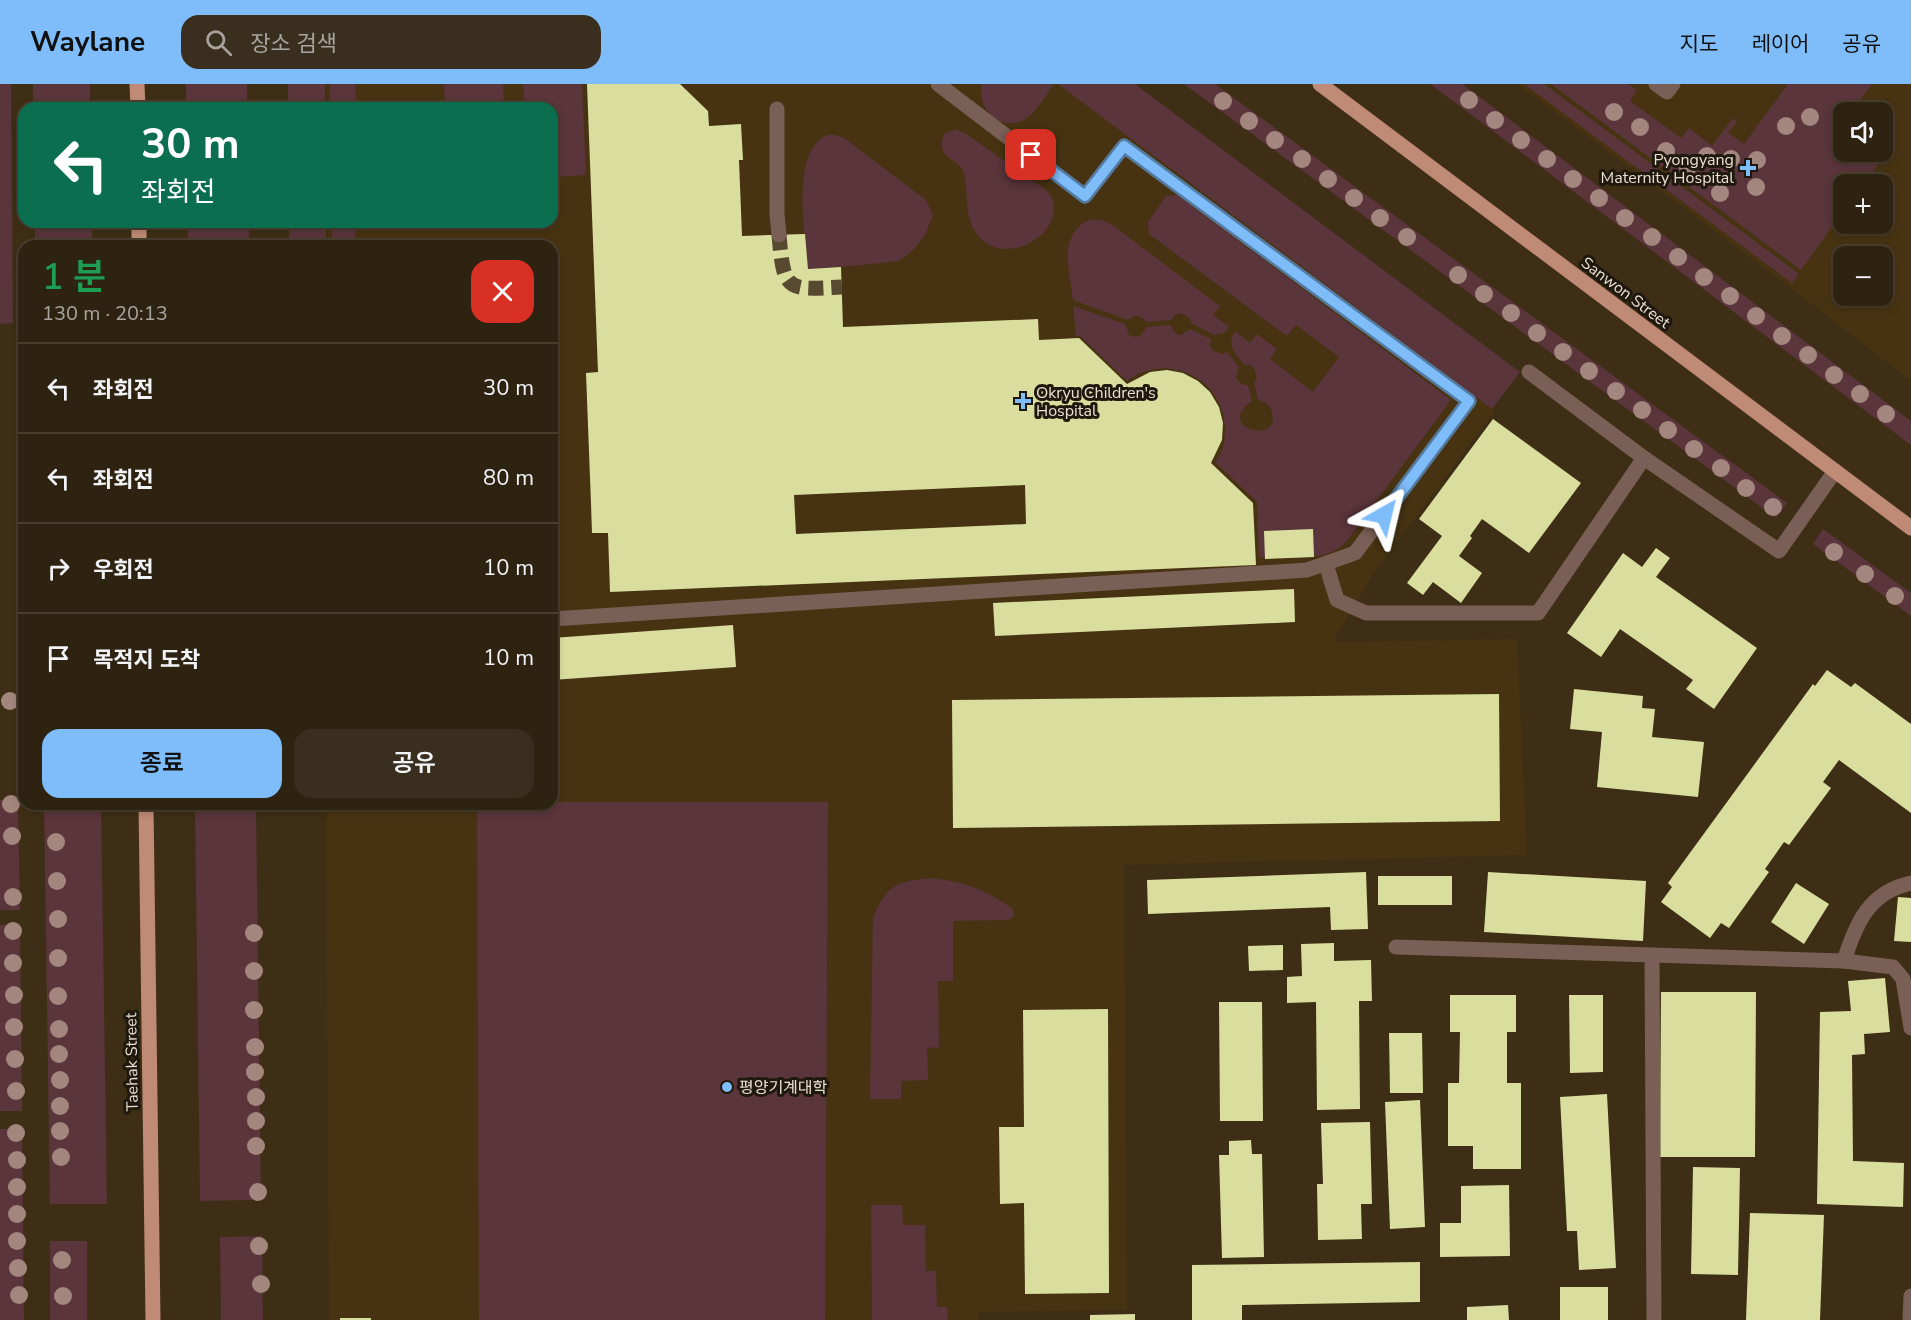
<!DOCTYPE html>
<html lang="ko">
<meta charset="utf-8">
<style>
:root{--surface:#2e2210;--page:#3a2f1e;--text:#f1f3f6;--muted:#a7a49f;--line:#493f30;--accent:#7fbdfa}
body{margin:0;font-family:"Nunito Sans","Noto Sans KR",sans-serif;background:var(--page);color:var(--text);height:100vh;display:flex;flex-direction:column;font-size:22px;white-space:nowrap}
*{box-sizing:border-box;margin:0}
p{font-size:20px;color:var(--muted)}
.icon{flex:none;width:33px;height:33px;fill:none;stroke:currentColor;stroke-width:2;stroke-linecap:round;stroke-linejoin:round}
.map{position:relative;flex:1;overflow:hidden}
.sheet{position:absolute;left:18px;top:156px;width:540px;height:570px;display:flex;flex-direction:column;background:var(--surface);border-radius:18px;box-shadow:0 3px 9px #0003,0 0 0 2px var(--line)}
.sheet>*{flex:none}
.banner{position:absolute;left:18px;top:18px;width:540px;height:126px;border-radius:18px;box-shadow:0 3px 9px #0003,0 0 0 2px var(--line);background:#0b6e4f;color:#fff;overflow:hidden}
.tools{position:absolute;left:1833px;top:18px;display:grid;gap:12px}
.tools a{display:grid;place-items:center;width:60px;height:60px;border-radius:12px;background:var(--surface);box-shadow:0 3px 9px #0003,0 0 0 2px var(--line);font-size:30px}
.pin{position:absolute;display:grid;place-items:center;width:51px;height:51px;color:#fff;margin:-26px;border-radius:12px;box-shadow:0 3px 9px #0006}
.me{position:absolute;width:66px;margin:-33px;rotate:37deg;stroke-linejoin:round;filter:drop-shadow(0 0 4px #0008)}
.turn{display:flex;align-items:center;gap:21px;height:126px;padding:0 24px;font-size:27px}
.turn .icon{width:78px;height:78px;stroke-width:2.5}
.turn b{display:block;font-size:42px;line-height:51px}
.round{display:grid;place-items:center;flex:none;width:63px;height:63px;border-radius:18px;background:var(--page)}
.headline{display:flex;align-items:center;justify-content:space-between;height:102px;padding:0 24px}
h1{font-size:36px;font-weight:600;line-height:45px;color:#1e9e55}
.button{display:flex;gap:12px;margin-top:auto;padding:12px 24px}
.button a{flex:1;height:69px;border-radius:18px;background:var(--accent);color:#111;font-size:24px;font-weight:600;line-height:69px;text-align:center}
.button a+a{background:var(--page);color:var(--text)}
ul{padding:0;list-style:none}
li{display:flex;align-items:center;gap:18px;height:90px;padding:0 24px;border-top:2px solid var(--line)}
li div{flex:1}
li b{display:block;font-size:22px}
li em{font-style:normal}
header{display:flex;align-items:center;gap:36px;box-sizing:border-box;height:84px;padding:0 30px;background:var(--accent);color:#111}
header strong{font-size:28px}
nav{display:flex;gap:33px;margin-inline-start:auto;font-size:21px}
.search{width:420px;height:54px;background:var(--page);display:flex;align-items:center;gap:15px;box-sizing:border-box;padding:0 21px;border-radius:18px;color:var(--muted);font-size:22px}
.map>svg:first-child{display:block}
.built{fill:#473312;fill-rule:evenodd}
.green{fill:#5a353b}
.building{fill:#d9de9e;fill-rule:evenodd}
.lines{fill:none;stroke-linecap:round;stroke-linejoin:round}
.minor-tunnel{stroke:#584931;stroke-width:15;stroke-dasharray:15 8;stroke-linecap:butt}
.minor{stroke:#795f55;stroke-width:15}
.major{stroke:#bf8b76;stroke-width:15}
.tree{fill:#a3877e}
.route-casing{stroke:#537ba2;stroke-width:15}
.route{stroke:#7fbdfa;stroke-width:10}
.poi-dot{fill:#7fbdfa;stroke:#1f180d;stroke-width:2}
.labels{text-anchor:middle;stroke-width:6;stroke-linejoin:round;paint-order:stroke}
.poi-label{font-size:16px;fill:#eae0d1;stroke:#1f180d;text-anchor:start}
.street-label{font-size:16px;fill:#eae0d1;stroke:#1f180d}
</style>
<header>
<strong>Waylane</strong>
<div class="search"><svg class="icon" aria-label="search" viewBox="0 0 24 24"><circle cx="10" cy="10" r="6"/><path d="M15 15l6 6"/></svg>장소 검색</div>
<nav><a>지도</a><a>레이어</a><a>공유</a></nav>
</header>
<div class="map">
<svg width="1911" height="1236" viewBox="0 0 1911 1236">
<rect width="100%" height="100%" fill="#3e2e15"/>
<g class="built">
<path d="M 326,0 L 1084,0 L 1495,305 L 1493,329 L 1372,492 L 1333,558 L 1517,555 L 1527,771 L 1124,781 L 1127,1226 L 979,1228 L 978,1236 L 329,1236 L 326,720 L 552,720 L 552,162 L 328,162 L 328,138 L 552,138 L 552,24 L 327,24 Z"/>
<path d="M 1517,0 L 1911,0 L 1911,297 L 1778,194 ZM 1844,28 L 1882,28 L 1882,68 L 1844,68 ZM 1844,100 L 1882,100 L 1882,140 L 1844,140 ZM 1844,172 L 1882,172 L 1882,212 L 1844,212 Z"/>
</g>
<g class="green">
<path d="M 0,0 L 11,0 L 13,239 L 0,240 Z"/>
<rect x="33" y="0" width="57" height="24"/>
<rect x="186" y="0" width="61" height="24"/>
<rect x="288" y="0" width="37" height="24"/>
<path d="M 330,0 L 355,0 L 356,24 L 330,24 Z"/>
<path d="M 444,0 L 503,0 L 504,24 L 445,24 Z"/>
<path d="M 523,0 L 582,0 L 586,91 L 552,93 L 552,24 L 525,24 Z"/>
<path d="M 982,0 L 1054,0 C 1046,11 1036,29 1024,36 C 999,48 976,24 982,0 Z"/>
<path d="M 1058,0 L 1135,0 L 1520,288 L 1492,325 Z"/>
<path d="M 1184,0 L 1215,0 L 1787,419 L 1776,434 Z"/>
<path d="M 1430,0 L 1462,0 L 1911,337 L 1911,361 Z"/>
<path d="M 1524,0 L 1544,0 L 1799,190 L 1792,199 Z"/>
<path d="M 1551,0 L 1628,0 L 1637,6 L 1630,17 L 1681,54 L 1689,44 L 1712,62 L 1733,34 L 1737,37 L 1728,49 L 1744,60 L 1788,0 L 1872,0 L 1851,28 L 1844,28 L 1843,38 L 1835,50 L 1843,56 L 1844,68 L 1860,68 L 1878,81 L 1863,100 L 1844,100 L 1843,127 L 1801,186 Z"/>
<path d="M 955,45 L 966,50 C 986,64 1006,78 1026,92 C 1032,97 1042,102 1048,108 C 1076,144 1000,194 973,144 C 965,128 968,107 964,90 C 960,72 934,78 944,50 Z"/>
<path d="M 828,51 L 835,51 L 844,54 L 926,116 L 933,131 L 925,151 L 913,166 L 899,177 L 841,183 L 808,185 C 805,153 790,64 828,51 Z"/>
<path d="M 1177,111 L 1451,316 L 1349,454 C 1346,457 1342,462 1339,464 C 1322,477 1280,473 1259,474 L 1257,418 L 1215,378 C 1222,370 1225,359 1225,348 C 1227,297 1169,265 1127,297 L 1080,252 L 1076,252 L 1073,222 L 1125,240 L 1129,251 L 1135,253 L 1140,252 L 1147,243 L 1170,241 L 1176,250 L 1181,251 L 1190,245 L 1211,255 L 1210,261 L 1212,266 L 1222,270 L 1227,268 L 1239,283 L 1236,293 C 1239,299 1242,301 1248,301 L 1252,317 C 1213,344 1282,362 1272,328 C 1270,320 1265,318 1258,316 L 1254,299 L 1257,294 L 1254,284 L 1250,281 L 1244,280 C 1235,269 1226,261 1235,247 L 1250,259 L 1257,250 L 1277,265 L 1270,275 L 1313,308 L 1339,273 L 1296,241 L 1287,252 L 1149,150 L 1148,138 L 1166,112 Z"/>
<path d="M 1089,136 L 1101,136 L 1111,140 L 1220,222 L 1213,231 L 1229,243 L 1224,249 L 1214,251 L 1191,239 L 1190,234 L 1180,229 L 1175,231 L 1171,236 L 1146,238 C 1140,230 1134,230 1128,236 L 1073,216 C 1070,186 1057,152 1089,136 Z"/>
<rect x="35" y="138" width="57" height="24"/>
<rect x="188" y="138" width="61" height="24"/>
<rect x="289" y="138" width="37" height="24"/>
<path d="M 332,138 L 360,138 L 355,148 L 355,162 L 332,162 Z"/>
<path d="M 1823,445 L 1911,509 L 1911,532 L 1813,460 Z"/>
<path d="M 0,716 L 18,716 L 20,826 L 0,826 Z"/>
<path d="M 552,718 L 828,718 L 825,1236 L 479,1236 L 477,720 L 552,720 Z"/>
<path d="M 44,720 L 101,720 L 107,1120 L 50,1120 Z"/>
<path d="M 195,720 L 256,720 L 261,1116 L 200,1117 Z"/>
<path d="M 931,794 C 966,798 984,805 1013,825 L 1014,831 L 1011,835 L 1004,836 L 953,837 L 953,897 L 938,897 L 939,963 L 927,964 L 928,996 L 901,997 L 901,1015 L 870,1015 L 873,834 C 887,800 896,798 931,794 Z"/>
<path d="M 0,841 L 20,841 L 22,1027 L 0,1027 Z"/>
<path d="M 0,1045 L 22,1045 L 24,1236 L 0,1236 Z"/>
<path d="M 871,1121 L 902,1121 L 903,1141 L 925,1141 L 926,1187 L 936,1187 L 937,1223 L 947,1223 L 948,1236 L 872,1236 Z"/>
<path d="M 262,1152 L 263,1236 L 221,1236 L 220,1153 Z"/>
<rect x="50" y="1157" width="37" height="79"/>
</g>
<g class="building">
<path d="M 587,0 L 680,0 L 708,27 L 709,42 L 741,40 L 743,76 L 739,76 L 742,152 L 805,150 L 808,185 L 841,183 L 843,243 L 1038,235 L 1039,256 L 1079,254 L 1127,300 L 1150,288 L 1167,286 L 1183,289 L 1198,297 L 1210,308 L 1219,323 L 1223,339 L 1222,356 L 1211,379 L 1253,419 L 1256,481 L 610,508 L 608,449 L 592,449 L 591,420 L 586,289 L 598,288 ZM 1025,401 L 1026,440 L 796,450 L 794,411 Z"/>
<path d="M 1493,335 L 1581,399 L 1529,469 L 1482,435 L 1470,452 L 1472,454 L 1459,472 L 1482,489 L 1461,519 L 1433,498 L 1423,511 L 1407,499 L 1442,452 L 1419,435 Z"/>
<path d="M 552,399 L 555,399 L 560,462 L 552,462 Z"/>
<path d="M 1313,445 L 1314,473 L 1265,475 L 1264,447 Z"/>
<path d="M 1656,464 L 1670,474 L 1656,493 L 1757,564 L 1714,625 L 1686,605 L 1693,596 L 1620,545 L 1601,573 L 1567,549 L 1623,469 L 1642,483 Z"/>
<path d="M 1294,505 L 1295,538 L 995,552 L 993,519 Z"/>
<path d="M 733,541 L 736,583 L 552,596 L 552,554 Z"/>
<path d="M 1827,586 L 1851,603 L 1855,599 L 1911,640 L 1911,729 L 1839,676 L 1823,698 L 1831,704 L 1789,761 L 1784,758 L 1765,785 L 1769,788 L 1729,844 L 1721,839 L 1710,854 L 1661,818 L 1672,803 L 1668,799 L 1813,600 L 1815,602 Z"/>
<path d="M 1574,605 L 1643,612 L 1642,624 L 1655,625 L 1652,653 L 1704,658 L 1698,713 L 1597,703 L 1602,648 L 1570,645 Z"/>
<path d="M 1499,610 L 1500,737 L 953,744 L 952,616 Z"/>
<path d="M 1366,788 L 1368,845 L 1331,846 L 1330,823 L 1148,830 L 1147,796 Z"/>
<path d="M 1488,788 L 1646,797 L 1643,857 L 1484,848 Z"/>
<rect x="1378" y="792" width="74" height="29"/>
<path d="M 1796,799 L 1829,820 L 1804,860 L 1771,838 Z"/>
<path d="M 1898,813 L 1911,814 L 1911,858 L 1894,857 Z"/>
<path d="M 1334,859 L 1334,877 L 1371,876 L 1372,917 L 1359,917 L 1360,1025 L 1317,1026 L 1316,918 L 1287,919 L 1287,893 L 1302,892 L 1301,860 Z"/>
<path d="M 1283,861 L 1283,886 L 1249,887 L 1248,862 Z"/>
<path d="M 1885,894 L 1890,948 L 1864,950 L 1865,970 L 1852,971 L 1853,1077 L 1904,1079 L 1903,1123 L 1817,1120 L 1820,928 L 1851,927 L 1848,897 Z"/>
<path d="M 1661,908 L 1756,908 L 1755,1073 L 1660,1073 Z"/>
<path d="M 1450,911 L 1516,911 L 1516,948 L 1507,948 L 1507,999 L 1521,999 L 1521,1085 L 1473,1085 L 1473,1062 L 1448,1062 L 1448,999 L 1459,999 L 1460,948 L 1450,948 Z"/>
<path d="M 1569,911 L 1603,911 L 1603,988 L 1570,989 Z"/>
<path d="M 1219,918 L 1262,918 L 1263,1037 L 1220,1037 Z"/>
<path d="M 1108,925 L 1109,1209 L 1025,1210 L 1024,1119 L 1000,1120 L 999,1043 L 1024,1043 L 1023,926 Z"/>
<path d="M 1389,949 L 1422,949 L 1423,1009 L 1390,1009 Z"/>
<path d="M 1607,1010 L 1616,1184 L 1579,1186 L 1577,1147 L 1567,1147 L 1560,1013 Z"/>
<path d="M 1420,1016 L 1425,1143 L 1390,1145 L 1385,1018 Z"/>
<path d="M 1370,1038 L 1372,1120 L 1361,1120 L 1362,1155 L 1318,1156 L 1317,1100 L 1323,1100 L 1321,1039 Z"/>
<path d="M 1251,1056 L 1252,1070 L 1262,1070 L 1264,1173 L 1222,1174 L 1219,1071 L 1229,1071 L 1229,1057 Z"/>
<path d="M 1693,1083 L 1740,1084 L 1738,1191 L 1691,1190 Z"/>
<path d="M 1509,1101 L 1510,1172 L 1440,1173 L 1440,1139 L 1461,1139 L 1461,1102 Z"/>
<path d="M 1750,1129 L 1824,1131 L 1820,1236 L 1746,1236 Z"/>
<path d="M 1420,1178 L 1420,1218 L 1242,1221 L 1242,1236 L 1192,1236 L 1192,1181 Z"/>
<rect x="1560" y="1203" width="48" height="33"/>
<path d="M 1508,1221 L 1509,1236 L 1467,1236 L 1467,1223 Z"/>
<path d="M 1135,1230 L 1135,1236 L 1090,1236 L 1090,1231 Z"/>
<rect x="340" y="1234" width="31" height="2"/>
</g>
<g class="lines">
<path class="minor-tunnel" d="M 779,151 C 784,208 786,206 842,203"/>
<g class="minor">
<path d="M 1656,0 L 1667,8 L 1673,0"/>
<path d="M 777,25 L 777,129 L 779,151"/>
<path d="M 1529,288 L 1644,374 L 1779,467 L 1835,387"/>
<path d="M 1326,480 L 1337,516 L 1366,529 L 1538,529 L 1644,374"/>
<path d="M 552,535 L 1307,486 L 1355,469 L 1469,317 L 1124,62 L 1085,112 L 938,0"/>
<path d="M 1396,863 L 1844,877 L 1893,883 L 1903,895 L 1911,944"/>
<path d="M 1652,871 L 1654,1236"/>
<path d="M 1844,877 C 1856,839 1869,808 1911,799"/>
<path d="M 1910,1236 L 1911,1212"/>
</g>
<g class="major">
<path d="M 137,0 L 138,24"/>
<path d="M 1320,0 L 1911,444"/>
<path d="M 139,138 L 139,162"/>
<path d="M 146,720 L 153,1236"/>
</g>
</g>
<g class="tree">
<circle cx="1469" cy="16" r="9"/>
<circle cx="1223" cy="17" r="9"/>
<circle cx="1614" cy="28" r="9"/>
<circle cx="1810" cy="33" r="9"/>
<circle cx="1495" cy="36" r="9"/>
<circle cx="1249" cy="37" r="9"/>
<circle cx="1786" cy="42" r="9"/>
<circle cx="1640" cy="43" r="9"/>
<circle cx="1275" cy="56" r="9"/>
<circle cx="1521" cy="56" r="9"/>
<circle cx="1666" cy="67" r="9"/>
<circle cx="1707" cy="72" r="9"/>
<circle cx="1302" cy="75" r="9"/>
<circle cx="1547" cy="75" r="9"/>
<circle cx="1731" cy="75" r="9"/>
<circle cx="1757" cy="76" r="9"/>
<circle cx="1688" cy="83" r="9"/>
<circle cx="1328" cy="95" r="9"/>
<circle cx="1573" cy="95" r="9"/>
<circle cx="1756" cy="103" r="9"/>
<circle cx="1720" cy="109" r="9"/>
<circle cx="1354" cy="114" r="9"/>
<circle cx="1599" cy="114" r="9"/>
<circle cx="1380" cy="134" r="9"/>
<circle cx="1625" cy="134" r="9"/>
<circle cx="1407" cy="153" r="9"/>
<circle cx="1652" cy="153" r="9"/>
<circle cx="1678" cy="173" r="9"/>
<circle cx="1458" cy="191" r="9"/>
<circle cx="1704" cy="193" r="9"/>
<circle cx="1484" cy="210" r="9"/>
<circle cx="1730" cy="212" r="9"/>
<circle cx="1511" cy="229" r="9"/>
<circle cx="1756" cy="232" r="9"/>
<circle cx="1537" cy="249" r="9"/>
<circle cx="1782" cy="252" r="9"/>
<circle cx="1563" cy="268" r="9"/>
<circle cx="1808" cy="271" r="9"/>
<circle cx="1589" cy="287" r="9"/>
<circle cx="1834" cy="291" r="9"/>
<circle cx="1616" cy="307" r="9"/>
<circle cx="1860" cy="310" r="9"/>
<circle cx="1642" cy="326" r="9"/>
<circle cx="1886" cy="330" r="9"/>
<circle cx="1668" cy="346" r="9"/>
<circle cx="1694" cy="365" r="9"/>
<circle cx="1721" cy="384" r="9"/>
<circle cx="1746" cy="404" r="9"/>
<circle cx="1773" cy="423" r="9"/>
<circle cx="1834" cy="468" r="9"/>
<circle cx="1865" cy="490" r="9"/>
<circle cx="1895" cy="512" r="9"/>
<circle cx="10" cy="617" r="9"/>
<circle cx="11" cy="720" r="9"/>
<circle cx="12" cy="752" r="9"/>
<circle cx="56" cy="758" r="9"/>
<circle cx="57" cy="797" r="9"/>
<circle cx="13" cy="813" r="9"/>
<circle cx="58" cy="835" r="9"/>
<circle cx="13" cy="847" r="9"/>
<circle cx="254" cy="849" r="9"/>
<circle cx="58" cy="874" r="9"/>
<circle cx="13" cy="879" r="9"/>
<circle cx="254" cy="887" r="9"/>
<circle cx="14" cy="911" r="9"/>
<circle cx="58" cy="912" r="9"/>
<circle cx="254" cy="926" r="9"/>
<circle cx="14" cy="943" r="9"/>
<circle cx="59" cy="945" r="9"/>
<circle cx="255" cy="963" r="9"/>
<circle cx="59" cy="970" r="9"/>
<circle cx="15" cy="975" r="9"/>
<circle cx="255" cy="988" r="9"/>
<circle cx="60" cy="996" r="9"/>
<circle cx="16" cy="1007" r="9"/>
<circle cx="256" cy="1013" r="9"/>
<circle cx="60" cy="1022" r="9"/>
<circle cx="256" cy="1037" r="9"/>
<circle cx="60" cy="1047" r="9"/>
<circle cx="16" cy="1049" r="9"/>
<circle cx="256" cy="1062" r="9"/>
<circle cx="61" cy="1073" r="9"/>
<circle cx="17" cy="1076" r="9"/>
<circle cx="17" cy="1103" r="9"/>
<circle cx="258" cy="1108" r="9"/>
<circle cx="17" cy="1130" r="9"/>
<circle cx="17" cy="1157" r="9"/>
<circle cx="259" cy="1162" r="9"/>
<circle cx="62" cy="1176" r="9"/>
<circle cx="18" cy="1184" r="9"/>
<circle cx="261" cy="1200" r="9"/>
<circle cx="19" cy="1211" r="9"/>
<circle cx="63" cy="1212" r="9"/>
</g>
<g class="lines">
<defs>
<path id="route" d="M 1031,71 L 1085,112 L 1124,62 L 1469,317 L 1384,431"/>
</defs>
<use href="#route" class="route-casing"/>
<use href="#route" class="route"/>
</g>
<g class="poi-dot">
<path d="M1745 75h6v6h6v6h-6v6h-6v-6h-6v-6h6z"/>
<path d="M1020 308h6v6h6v6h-6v6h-6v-6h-6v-6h6z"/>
<circle cx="727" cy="1003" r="6"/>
</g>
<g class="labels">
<g class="poi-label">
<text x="1734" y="81" text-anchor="end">Pyongyang<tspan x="1734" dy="18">Maternity Hospital</tspan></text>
<text x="1036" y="314">Okryu Children's<tspan x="1036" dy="18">Hospital</tspan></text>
<text x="739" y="1009">평양기계대학</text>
</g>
<g class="street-label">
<text transform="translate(1626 208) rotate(37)" y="6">Sanwon Street</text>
<text transform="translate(131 978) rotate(-91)" y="6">Taehak Street</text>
</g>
</g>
</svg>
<div class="tools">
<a><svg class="icon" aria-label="sound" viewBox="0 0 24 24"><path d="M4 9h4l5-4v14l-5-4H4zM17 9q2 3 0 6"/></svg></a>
<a>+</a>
<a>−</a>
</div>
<div class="pin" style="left:1031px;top:71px;background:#d93025"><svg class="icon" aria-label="arrive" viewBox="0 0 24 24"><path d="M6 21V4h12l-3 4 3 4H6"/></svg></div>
<svg class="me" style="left:1384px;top:431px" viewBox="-20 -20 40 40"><path d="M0-17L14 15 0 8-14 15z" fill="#7fbdfa" stroke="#fff" stroke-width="4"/></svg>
<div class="banner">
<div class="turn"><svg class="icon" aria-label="left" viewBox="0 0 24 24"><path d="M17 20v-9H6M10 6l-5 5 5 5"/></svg><div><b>30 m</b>좌회전</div></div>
</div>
<section class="sheet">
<div class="headline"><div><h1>1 분</h1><p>130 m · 20:13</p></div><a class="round" style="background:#d93025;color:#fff"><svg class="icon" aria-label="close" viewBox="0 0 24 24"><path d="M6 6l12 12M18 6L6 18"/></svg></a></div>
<ul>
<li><svg class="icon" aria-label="left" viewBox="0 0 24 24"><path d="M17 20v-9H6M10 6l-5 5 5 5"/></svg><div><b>좌회전</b></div><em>30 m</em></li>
<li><svg class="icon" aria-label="left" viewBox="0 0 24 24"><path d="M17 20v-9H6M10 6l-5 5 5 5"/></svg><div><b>좌회전</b></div><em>80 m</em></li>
<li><svg class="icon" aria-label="right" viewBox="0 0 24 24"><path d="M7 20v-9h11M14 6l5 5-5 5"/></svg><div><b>우회전</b></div><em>10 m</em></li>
<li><svg class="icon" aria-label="arrive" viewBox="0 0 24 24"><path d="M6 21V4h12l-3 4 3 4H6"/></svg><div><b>목적지 도착</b></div><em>10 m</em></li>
</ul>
<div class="button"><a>종료</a><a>공유</a></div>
</section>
</div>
